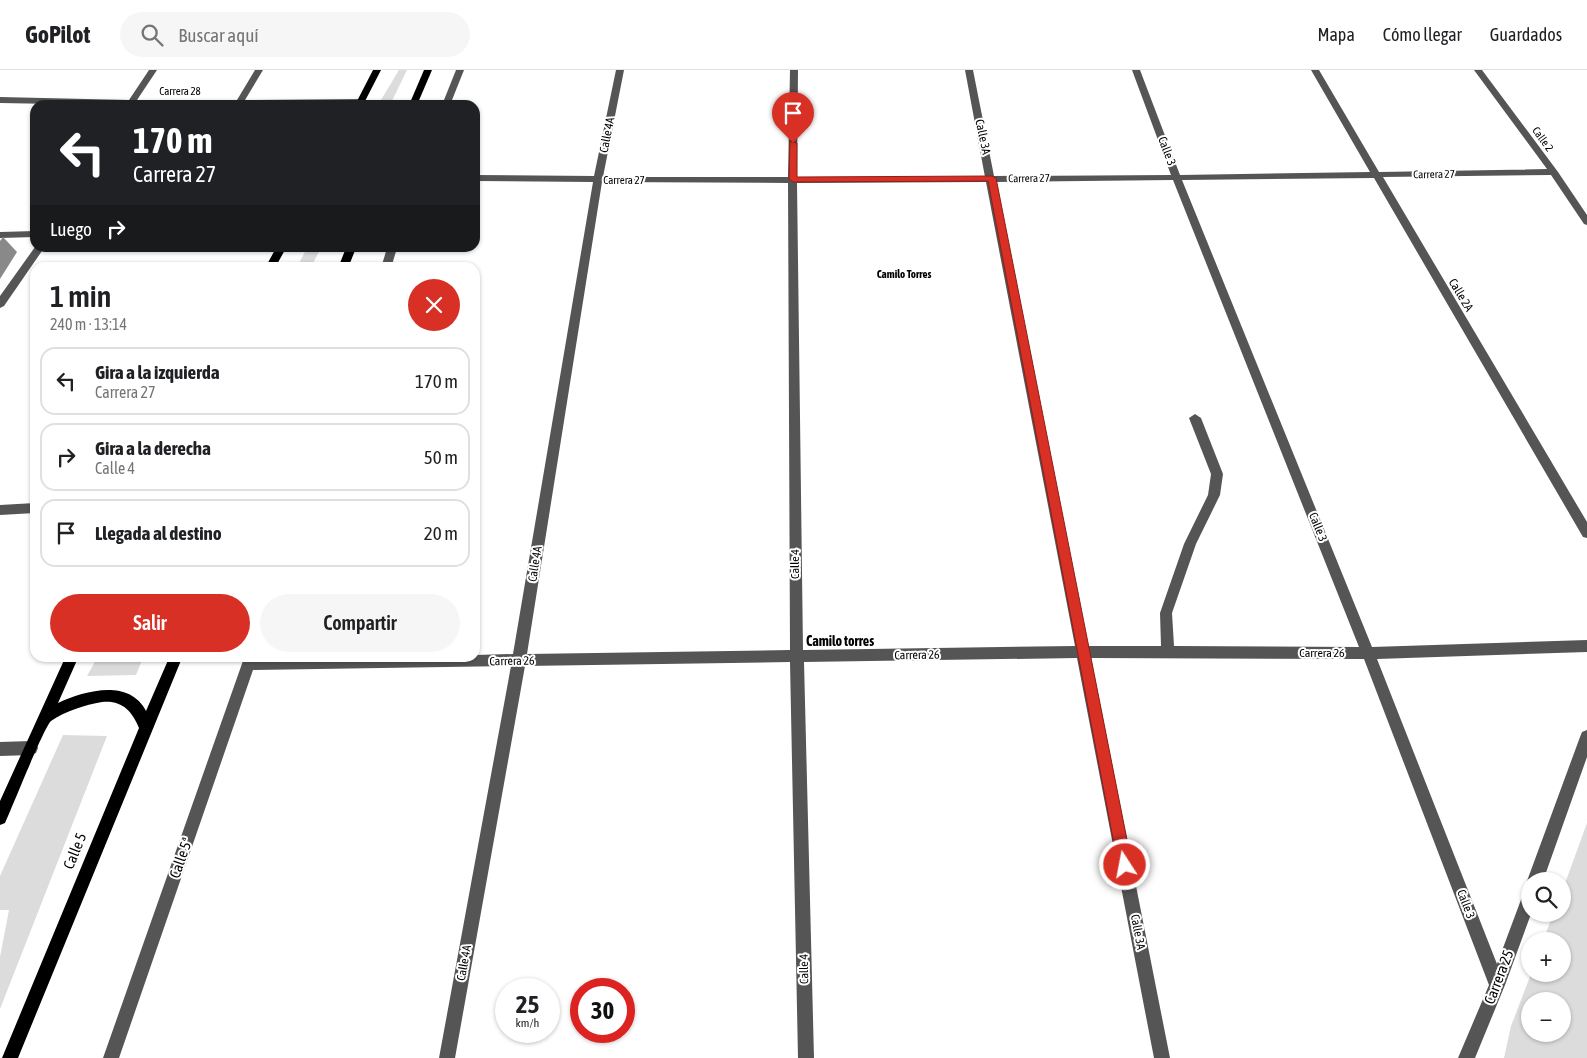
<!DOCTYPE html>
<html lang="es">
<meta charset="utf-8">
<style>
:root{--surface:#fff;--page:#f6f6f6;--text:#202124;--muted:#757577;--line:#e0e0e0;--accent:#d93025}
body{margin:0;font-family:"Asap Condensed",sans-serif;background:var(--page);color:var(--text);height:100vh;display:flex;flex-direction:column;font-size:19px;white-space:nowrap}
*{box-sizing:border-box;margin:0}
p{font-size:16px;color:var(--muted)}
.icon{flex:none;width:28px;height:28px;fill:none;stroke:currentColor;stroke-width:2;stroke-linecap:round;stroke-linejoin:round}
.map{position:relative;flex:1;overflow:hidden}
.side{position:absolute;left:30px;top:192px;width:450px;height:400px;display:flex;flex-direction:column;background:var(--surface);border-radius:15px;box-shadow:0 1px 4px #0004}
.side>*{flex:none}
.hud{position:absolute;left:30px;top:30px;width:450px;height:152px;border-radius:15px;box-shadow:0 1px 4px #0004;background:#202124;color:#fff;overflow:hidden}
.fabs{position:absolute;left:1521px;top:802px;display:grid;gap:10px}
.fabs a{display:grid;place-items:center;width:50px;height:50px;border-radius:50%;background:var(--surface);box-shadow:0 1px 4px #0004;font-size:25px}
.speed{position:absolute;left:495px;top:908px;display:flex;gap:10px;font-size:25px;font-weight:700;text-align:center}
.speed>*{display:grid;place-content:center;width:65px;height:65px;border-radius:50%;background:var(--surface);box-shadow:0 1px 4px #0004;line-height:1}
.speed small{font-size:12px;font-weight:400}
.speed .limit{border:8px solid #d22;background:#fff;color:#111}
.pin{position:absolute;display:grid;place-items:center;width:42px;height:42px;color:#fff;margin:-51px -21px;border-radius:50% 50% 50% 0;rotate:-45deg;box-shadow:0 0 5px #0007}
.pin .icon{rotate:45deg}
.me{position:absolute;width:55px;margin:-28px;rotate:349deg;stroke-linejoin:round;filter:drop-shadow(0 0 4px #0008)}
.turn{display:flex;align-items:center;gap:18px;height:105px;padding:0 20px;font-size:22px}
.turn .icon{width:65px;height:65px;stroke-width:2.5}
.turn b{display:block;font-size:35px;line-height:42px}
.then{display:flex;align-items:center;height:48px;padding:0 20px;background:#0003;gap:10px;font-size:19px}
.round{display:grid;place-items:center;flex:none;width:52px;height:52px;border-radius:26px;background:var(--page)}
.summary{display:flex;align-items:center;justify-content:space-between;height:85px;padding:0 20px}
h1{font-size:30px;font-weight:600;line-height:38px}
.cta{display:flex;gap:10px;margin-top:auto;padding:10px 20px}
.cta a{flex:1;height:58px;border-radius:30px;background:var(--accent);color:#fff;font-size:20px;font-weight:600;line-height:58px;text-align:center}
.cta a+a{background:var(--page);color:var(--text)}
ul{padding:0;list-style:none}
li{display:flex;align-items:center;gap:15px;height:68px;margin:0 10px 8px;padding:0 10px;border:2px solid var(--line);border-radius:15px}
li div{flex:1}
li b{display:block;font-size:19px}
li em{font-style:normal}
header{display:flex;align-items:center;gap:30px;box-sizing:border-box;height:70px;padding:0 25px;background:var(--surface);border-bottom:1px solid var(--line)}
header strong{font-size:24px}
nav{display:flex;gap:28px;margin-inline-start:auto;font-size:18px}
.search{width:350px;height:45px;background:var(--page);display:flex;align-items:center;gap:12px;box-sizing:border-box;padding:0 18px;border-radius:28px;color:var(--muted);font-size:19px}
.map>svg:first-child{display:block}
.green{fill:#dcdcdc;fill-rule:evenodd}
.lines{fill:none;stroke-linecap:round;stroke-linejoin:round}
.minor{fill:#555;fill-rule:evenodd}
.major{fill:#000;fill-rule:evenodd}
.shaded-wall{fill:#898989}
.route{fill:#d93025;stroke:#8d1f18}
.labels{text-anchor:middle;stroke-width:4;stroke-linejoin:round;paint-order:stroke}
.far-street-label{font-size:11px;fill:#000;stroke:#fff}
.far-neighbourhood-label{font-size:11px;font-weight:bold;fill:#000;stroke:#fff}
.street-label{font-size:12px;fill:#000;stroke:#fff}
.neighbourhood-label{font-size:14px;font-weight:bold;fill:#000;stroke:#fff}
.near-street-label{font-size:15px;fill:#000;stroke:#fff}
</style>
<header>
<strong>GoPilot</strong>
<div class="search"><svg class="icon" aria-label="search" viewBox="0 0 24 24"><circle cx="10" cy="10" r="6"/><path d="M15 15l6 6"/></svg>Buscar aquí</div>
<nav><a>Mapa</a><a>Cómo llegar</a><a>Guardados</a></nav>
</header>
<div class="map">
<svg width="1587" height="988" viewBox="0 0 1587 988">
<rect width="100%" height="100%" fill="#fff"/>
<g class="green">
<path d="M 399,0 L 407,0 L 390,35 L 378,35 Z"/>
<path d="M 307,178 L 321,178 L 311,197 L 297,197 Z"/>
<path d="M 97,588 L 143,588 L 136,605 L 87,606 Z"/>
<path d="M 63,665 L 107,666 L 0,939 L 0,887 L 9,840 L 0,840 L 0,806 Z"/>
<path d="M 1587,753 L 1587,988 L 1504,988 L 1511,956 L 1531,904 L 1562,904 L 1562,871 L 1543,871 L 1553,844 L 1562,844 L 1563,819 ZM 1562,931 L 1562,964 L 1530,964 L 1530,931 Z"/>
</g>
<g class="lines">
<g class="minor">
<path d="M 149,0 L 157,0 L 137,30 L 237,30 L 255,0 L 263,0 L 245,30 L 361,29 L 365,32 L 361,35 L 109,35 L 0,33 L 0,27 L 129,30 Z"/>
<path d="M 456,0 L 464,0 L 450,35 L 442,35 Z"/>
<path d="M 616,0 L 624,0 L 603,107 L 788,107 L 790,0 L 798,0 L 797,107 L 985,107 L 965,0 L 973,0 L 994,106 L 1171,105 L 1132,0 L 1140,0 L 1180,105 L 1370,102 L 1311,0 L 1319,0 L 1379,102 L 1547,99 L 1474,0 L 1482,0 L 1558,102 L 1587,145 L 1587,155 L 1584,154 L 1551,105 L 1383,107 L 1587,452 L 1587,468 L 1583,467 L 1374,108 L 1182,110 L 1372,577 L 1587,570 L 1587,582 L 1377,589 L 1497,894 L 1525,819 L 1530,816 L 1527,811 L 1580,667 L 1582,662 L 1587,660 L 1587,687 L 1543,811 L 1530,811 L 1531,844 L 1505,915 L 1475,988 L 1458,988 L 1489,915 L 1364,589 L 1091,588 L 1170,988 L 1154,988 L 1077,588 L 804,592 L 814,988 L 798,988 L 790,592 L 525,596 L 455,988 L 439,988 L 511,596 L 253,600 L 119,988 L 103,988 L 244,588 L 475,588 L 475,585 L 513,584 L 593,112 L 475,111 L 475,105 L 594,106 ZM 1173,110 L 1359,577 L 1174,576 L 1172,543 L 1196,474 L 1220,425 L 1223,404 L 1201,348 L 1195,344 L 1189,348 L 1211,404 L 1208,425 L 1184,474 L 1160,543 L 1161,576 L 1088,576 L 995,112 ZM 602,112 L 788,113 L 790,580 L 527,584 ZM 986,112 L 1075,576 L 803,580 L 797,113 Z"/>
<path d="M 35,161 L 35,167 L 0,168 L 0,162 Z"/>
<path d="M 35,177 L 44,178 L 4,236 L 0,238 L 0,226 Z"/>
<path d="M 387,178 L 397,178 L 391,198 L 381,198 Z"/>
<path d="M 35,433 L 35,443 L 0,445 L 0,435 Z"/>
<path d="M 31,671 L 36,673 L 38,678 L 36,683 L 31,685 L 0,686 L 0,672 Z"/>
</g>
<g class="major">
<path d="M 373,0 L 381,0 L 363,35 L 355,35 Z"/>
<path d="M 424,0 L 432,0 L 417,35 L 409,35 Z"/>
<path d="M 276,178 L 286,178 L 275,198 L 265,198 Z"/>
<path d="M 346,178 L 356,178 L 348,198 L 338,198 Z"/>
<path d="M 65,588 L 78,588 L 58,633 C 84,621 129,608 146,641 L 169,588 L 182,588 L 18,988 L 2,988 L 139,658 C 132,641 122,630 102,632 C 85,635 65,641 51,651 C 44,657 12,738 5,753 L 0,755 L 0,731 Z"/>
</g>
</g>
<path class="shaded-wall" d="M 3,167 L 17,182 L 0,209 L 0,171 Z"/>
<path class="route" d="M 790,71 L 797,73 L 797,107 L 992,106 L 996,108 L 1132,795 L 1130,800 L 1125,802 L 1120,800 L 1118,795 L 988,111 L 793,112 L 789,109 Z"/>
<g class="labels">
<g class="far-street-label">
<text x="180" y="25">Carrera 28</text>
<text transform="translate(1543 69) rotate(54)" y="4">Calle 2</text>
<text transform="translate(1434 104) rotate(-1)" y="4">Carrera 27</text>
<text transform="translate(1029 108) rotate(-1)" y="4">Carrera 27</text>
<text x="624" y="114">Carrera 27</text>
</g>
<g class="far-neighbourhood-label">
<text x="904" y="208">Camilo Torres</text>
</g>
<g class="street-label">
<text transform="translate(607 65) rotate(-79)" y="4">Calle 4A</text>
<text transform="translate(983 67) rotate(78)" y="4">Calle 3A</text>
<text transform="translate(1167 81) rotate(69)" y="4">Calle 3</text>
<text transform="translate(1461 225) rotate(59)" y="4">Calle 2A</text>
<text transform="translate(1318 457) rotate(68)" y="4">Calle 3</text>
<text transform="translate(535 494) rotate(-81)" y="4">Calle 4A</text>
<text transform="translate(795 494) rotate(-90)" y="4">Calle 4</text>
<text x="1322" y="587">Carrera 26</text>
<text transform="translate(917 585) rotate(-1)" y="4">Carrera 26</text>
<text transform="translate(512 591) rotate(-1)" y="4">Carrera 26</text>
<text transform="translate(1466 834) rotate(69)" y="4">Calle 3</text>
<text transform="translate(1138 862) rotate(79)" y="4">Calle 3A</text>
<text transform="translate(464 893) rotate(-80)" y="4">Calle 4A</text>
<text transform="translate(804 899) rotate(-91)" y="4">Calle 4</text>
</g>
<g class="neighbourhood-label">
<text x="840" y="576">Camilo torres</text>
</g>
<g class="near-street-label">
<text transform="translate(75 781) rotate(-68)" y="5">Calle 5</text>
<text transform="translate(181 788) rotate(-71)" y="5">Calle 5ª</text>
<text transform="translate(1499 907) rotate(-69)" y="5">Carrera 25</text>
</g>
</g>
</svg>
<div class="fabs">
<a><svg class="icon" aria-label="search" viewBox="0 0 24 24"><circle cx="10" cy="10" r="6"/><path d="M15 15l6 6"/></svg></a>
<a>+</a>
<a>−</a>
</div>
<div class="speed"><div>25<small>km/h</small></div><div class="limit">30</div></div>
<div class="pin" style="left:793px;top:73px;background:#d93025"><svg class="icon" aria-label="arrive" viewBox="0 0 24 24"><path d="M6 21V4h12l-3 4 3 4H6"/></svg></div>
<svg class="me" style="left:1125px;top:795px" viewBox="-20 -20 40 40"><circle r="17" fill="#d93025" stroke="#fff" stroke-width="3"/><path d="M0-11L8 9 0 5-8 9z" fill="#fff"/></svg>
<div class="hud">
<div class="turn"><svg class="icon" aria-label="left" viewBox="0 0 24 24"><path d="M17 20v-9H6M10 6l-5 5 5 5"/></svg><div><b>170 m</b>Carrera 27</div></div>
<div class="then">Luego<svg class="icon" aria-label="right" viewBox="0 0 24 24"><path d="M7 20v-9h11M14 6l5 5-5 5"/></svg></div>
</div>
<section class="side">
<div class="summary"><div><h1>1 min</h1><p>240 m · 13:14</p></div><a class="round" style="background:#d93025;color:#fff"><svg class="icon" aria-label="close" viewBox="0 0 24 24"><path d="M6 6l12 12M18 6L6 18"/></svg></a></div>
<ul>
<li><svg class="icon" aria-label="left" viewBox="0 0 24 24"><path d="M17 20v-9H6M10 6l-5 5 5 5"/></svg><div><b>Gira a la izquierda</b><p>Carrera 27</p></div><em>170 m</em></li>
<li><svg class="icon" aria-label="right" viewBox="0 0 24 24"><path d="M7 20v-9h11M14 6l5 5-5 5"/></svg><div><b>Gira a la derecha</b><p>Calle 4</p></div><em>50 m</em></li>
<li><svg class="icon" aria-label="arrive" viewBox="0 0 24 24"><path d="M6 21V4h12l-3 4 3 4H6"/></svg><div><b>Llegada al destino</b></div><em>20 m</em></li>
</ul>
<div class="cta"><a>Salir</a><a>Compartir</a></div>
</section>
</div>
